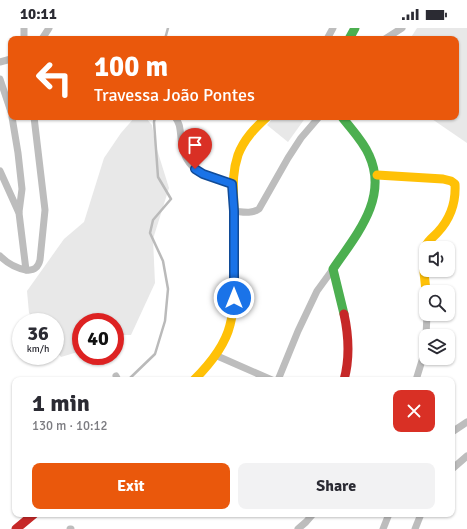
<!DOCTYPE html>
<meta charset="utf-8">
<style>
:root{--surface:#fff;--page:#f2f2f3;--text:#2b2b33;--muted:#7c7c81;--accent:#ea580c}
body{margin:0;font-family:Signika,sans-serif;background:var(--page);color:var(--text);height:100vh;display:flex;flex-direction:column;font-size:15px;white-space:nowrap}
*{box-sizing:border-box;margin:0}
p{font-size:13px;color:var(--muted)}
.icon{flex:none;width:22px;height:22px;fill:none;stroke:currentColor;stroke-width:2;stroke-linecap:round;stroke-linejoin:round}
.map{position:relative;flex:1;overflow:hidden}
.side{position:absolute;left:12px;top:349px;width:443px;height:140px;display:flex;flex-direction:column;background:var(--surface);border-radius:8px;box-shadow:0 1px 3px #0004}
.side>*{flex:none}
.guide{position:absolute;left:8px;top:8px;width:451px;height:84px;border-radius:8px;box-shadow:0 1px 3px #0004;background:#ea580c;color:#fff;overflow:hidden}
.fabs{position:absolute;left:419px;top:213px;display:grid;gap:8px}
.fabs a{display:grid;place-items:center;width:36px;height:36px;border-radius:8px;background:var(--surface);box-shadow:0 1px 3px #0004;font-size:20px}
.speed{position:absolute;left:12px;top:285px;display:flex;gap:8px;font-size:20px;font-weight:700;text-align:center}
.speed>*{display:grid;place-content:center;width:52px;height:52px;border-radius:50%;background:var(--surface);box-shadow:0 1px 3px #0004;line-height:1}
.speed small{font-size:10px;font-weight:400}
.speed .limit{border:6px solid #d22;background:#fff;color:#111}
.pin{position:absolute;display:grid;place-items:center;width:34px;height:34px;color:#fff;margin:-41px -17px;border-radius:50% 50% 50% 0;rotate:-45deg;box-shadow:0 0 4px #0007}
.pin .icon{rotate:45deg}
.me{position:absolute;width:44px;margin:-22px;rotate:0deg;stroke-linejoin:round;filter:drop-shadow(0 0 3px #0008)}
.turn{display:flex;align-items:center;gap:14px;height:84px;padding:0 20px;font-size:18px}
.turn .icon{width:52px;height:52px;stroke-width:2.5}
.turn b{display:block;font-size:28px;line-height:34px}
.round{display:grid;place-items:center;flex:none;width:42px;height:42px;border-radius:8px;background:var(--page)}
.headline{display:flex;align-items:center;justify-content:space-between;height:68px;padding:0 20px}
h1{font-size:24px;font-weight:700;line-height:30px}
.action{display:flex;gap:8px;margin-top:auto;padding:8px 20px}
.action a{flex:1;height:46px;border-radius:8px;background:var(--accent);color:#fff;font-size:16px;font-weight:700;line-height:46px;text-align:center}
.action a+a{background:var(--page);color:var(--text)}
.status{display:flex;justify-content:space-between;align-items:center;height:28px;padding:0 20px;background:var(--surface);direction:ltr}
.status svg{height:11px;fill:currentColor}
.map>svg:first-child{display:block}
.green{fill:#e8e8e8}
.lines{fill:none;stroke-linecap:round;stroke-linejoin:round}
.stream{stroke:#bababa;stroke-width:2.5}
.street{stroke:#bdbdbd;stroke-width:7}
.fast{stroke:#4caf50;stroke-width:9}
.slow{stroke:#ffc107;stroke-width:9}
.jam{stroke:#c62828;stroke-width:9}
.route-casing{stroke:#114b97;stroke-width:10}
.route{stroke:#1a73e8;stroke-width:7}
</style>
<div class="status"><b>10:11</b><svg viewBox="0 0 49 12"><path d="M0 12V9h3v3zM5 12V6h3v6zM10 12V3h3v9zM15 12V0h3v12zM26 1h20v11H26zM47 4h2v5h-2z"/></svg></div>
<div class="map">
<svg width="467" height="501" viewBox="0 0 467 501">
<rect width="100%" height="100%" fill="#fff"/>
<g class="green">
<path d="M 417,0 L 467,0 L 467,115 L 429,89 L 456,89 L 456,11 L 410,11 Z"/>
<path d="M 135,89 L 145,89 L 152,97 L 155,115 L 169,160 L 153,211 L 155,255 L 131,307 L 115,307 L 115,294 L 81,294 L 81,323 L 61,329 L 55,321 L 55,294 L 36,294 L 29,285 L 27,263 L 64,211 L 84,194 L 104,130 L 121,105 Z"/>
<path d="M 274,89 L 306,89 L 288,114 L 267,97 Z"/>
</g>
<g class="lines">
<g class="stream">
<path d="M 165,11 L 168,0"/>
<path d="M 128,352 L 155,326 L 165,293 L 168,261 L 163,233 L 150,205 L 153,192 L 171,171 L 158,149 L 154,94 L 155,89"/>
</g>
<g class="street">
<path d="M 24,0 L 24,11"/>
<path d="M 42,11 L 49,0"/>
<path d="M 327,11 L 333,0"/>
<path d="M 385,11 L 402,0"/>
<path d="M 0,34 L 11,31"/>
<path d="M 0,51 L 11,84"/>
<path d="M 12,89 L 18,125 L 22,161 L 19,184"/>
<path d="M 175,89 C 180,95 180,101 181,110 C 184,144 203,146 232,155"/>
<path d="M 0,143 L 19,185 L 26,242 C 15,240 8,236 0,228"/>
<path d="M 234,183 C 243,184 252,186 259,181 L 288,130 L 301,110 L 319,89"/>
<path d="M 26,242 C 34,243 38,240 40,232 L 45,182 L 34,89"/>
<path d="M 426,308 L 427,286"/>
<path d="M 215,327 L 272,352"/>
<path d="M 116,348 L 118,352"/>
<path d="M 278,352 L 298,303 L 317,263 L 333,241"/>
<path d="M 416,352 L 424,326 L 426,311"/>
<path d="M 452,404 L 467,394"/>
<path d="M 452,441 L 467,428"/>
<path d="M 70,501 L 71,501"/>
<path d="M 298,501 L 306,494 L 313,486"/>
<path d="M 383,501 L 389,486"/>
<path d="M 415,501 L 421,486"/>
</g>
<g class="fast">
<path d="M 349,11 L 355,0"/>
<path d="M 342,89 C 351,101 363,113 369,127 C 389,170 356,207 333,241 L 344,286"/>
</g>
<g class="slow">
<path d="M 377,147 L 443,151 L 451,153 L 455,156 C 456,174 450,191 438,204 C 434,209 428,212 426,218 C 421,232 425,249 426,264"/>
<path d="M 194,352 C 209,337 225,318 230,297 C 235,278 234,258 234,239 C 234,221 234,203 234,184 C 234,163 231,148 238,127 C 244,111 255,100 267,89"/>
</g>
<g class="jam">
<path d="M 344,352 C 350,330 349,309 344,286"/>
<path d="M 16,501 L 34,486"/>
</g>
</g>
<g class="lines">
<defs>
<path id="route" d="M 195,141 L 203,146 L 232,156 L 234,183 L 234,270"/>
</defs>
<use href="#route" class="route-casing"/>
<use href="#route" class="route"/>
</g>
</svg>
<div class="fabs">
<a><svg class="icon" aria-label="sound" viewBox="0 0 24 24"><path d="M4 9h4l5-4v14l-5-4H4zM17 9q2 3 0 6"/></svg></a>
<a><svg class="icon" aria-label="search" viewBox="0 0 24 24"><circle cx="10" cy="10" r="6"/><path d="M15 15l6 6"/></svg></a>
<a><svg class="icon" aria-label="layers" viewBox="0 0 24 24"><path d="M12 4l9 5-9 5-9-5zM3 14l9 5 9-5"/></svg></a>
</div>
<div class="speed"><div>36<small>km/h</small></div><div class="limit">40</div></div>
<div class="pin" style="left:195px;top:141px;background:#d93025"><svg class="icon" aria-label="arrive" viewBox="0 0 24 24"><path d="M6 21V4h12l-3 4 3 4H6"/></svg></div>
<svg class="me" style="left:234px;top:270px" viewBox="-20 -20 40 40"><circle r="17" fill="#1a73e8" stroke="#fff" stroke-width="3"/><path d="M0-11L8 9 0 5-8 9z" fill="#fff"/></svg>
<div class="guide">
<div class="turn"><svg class="icon" aria-label="left" viewBox="0 0 24 24"><path d="M17 20v-9H6M10 6l-5 5 5 5"/></svg><div><b>100 m</b>Travessa João Pontes</div></div>
</div>
<section class="side">
<div class="headline"><div><h1>1 min</h1><p>130 m · 10:12</p></div><a class="round" style="background:#d93025;color:#fff"><svg class="icon" aria-label="close" viewBox="0 0 24 24"><path d="M6 6l12 12M18 6L6 18"/></svg></a></div>
<div class="action"><a>Exit</a><a>Share</a></div>
</section>
</div>
